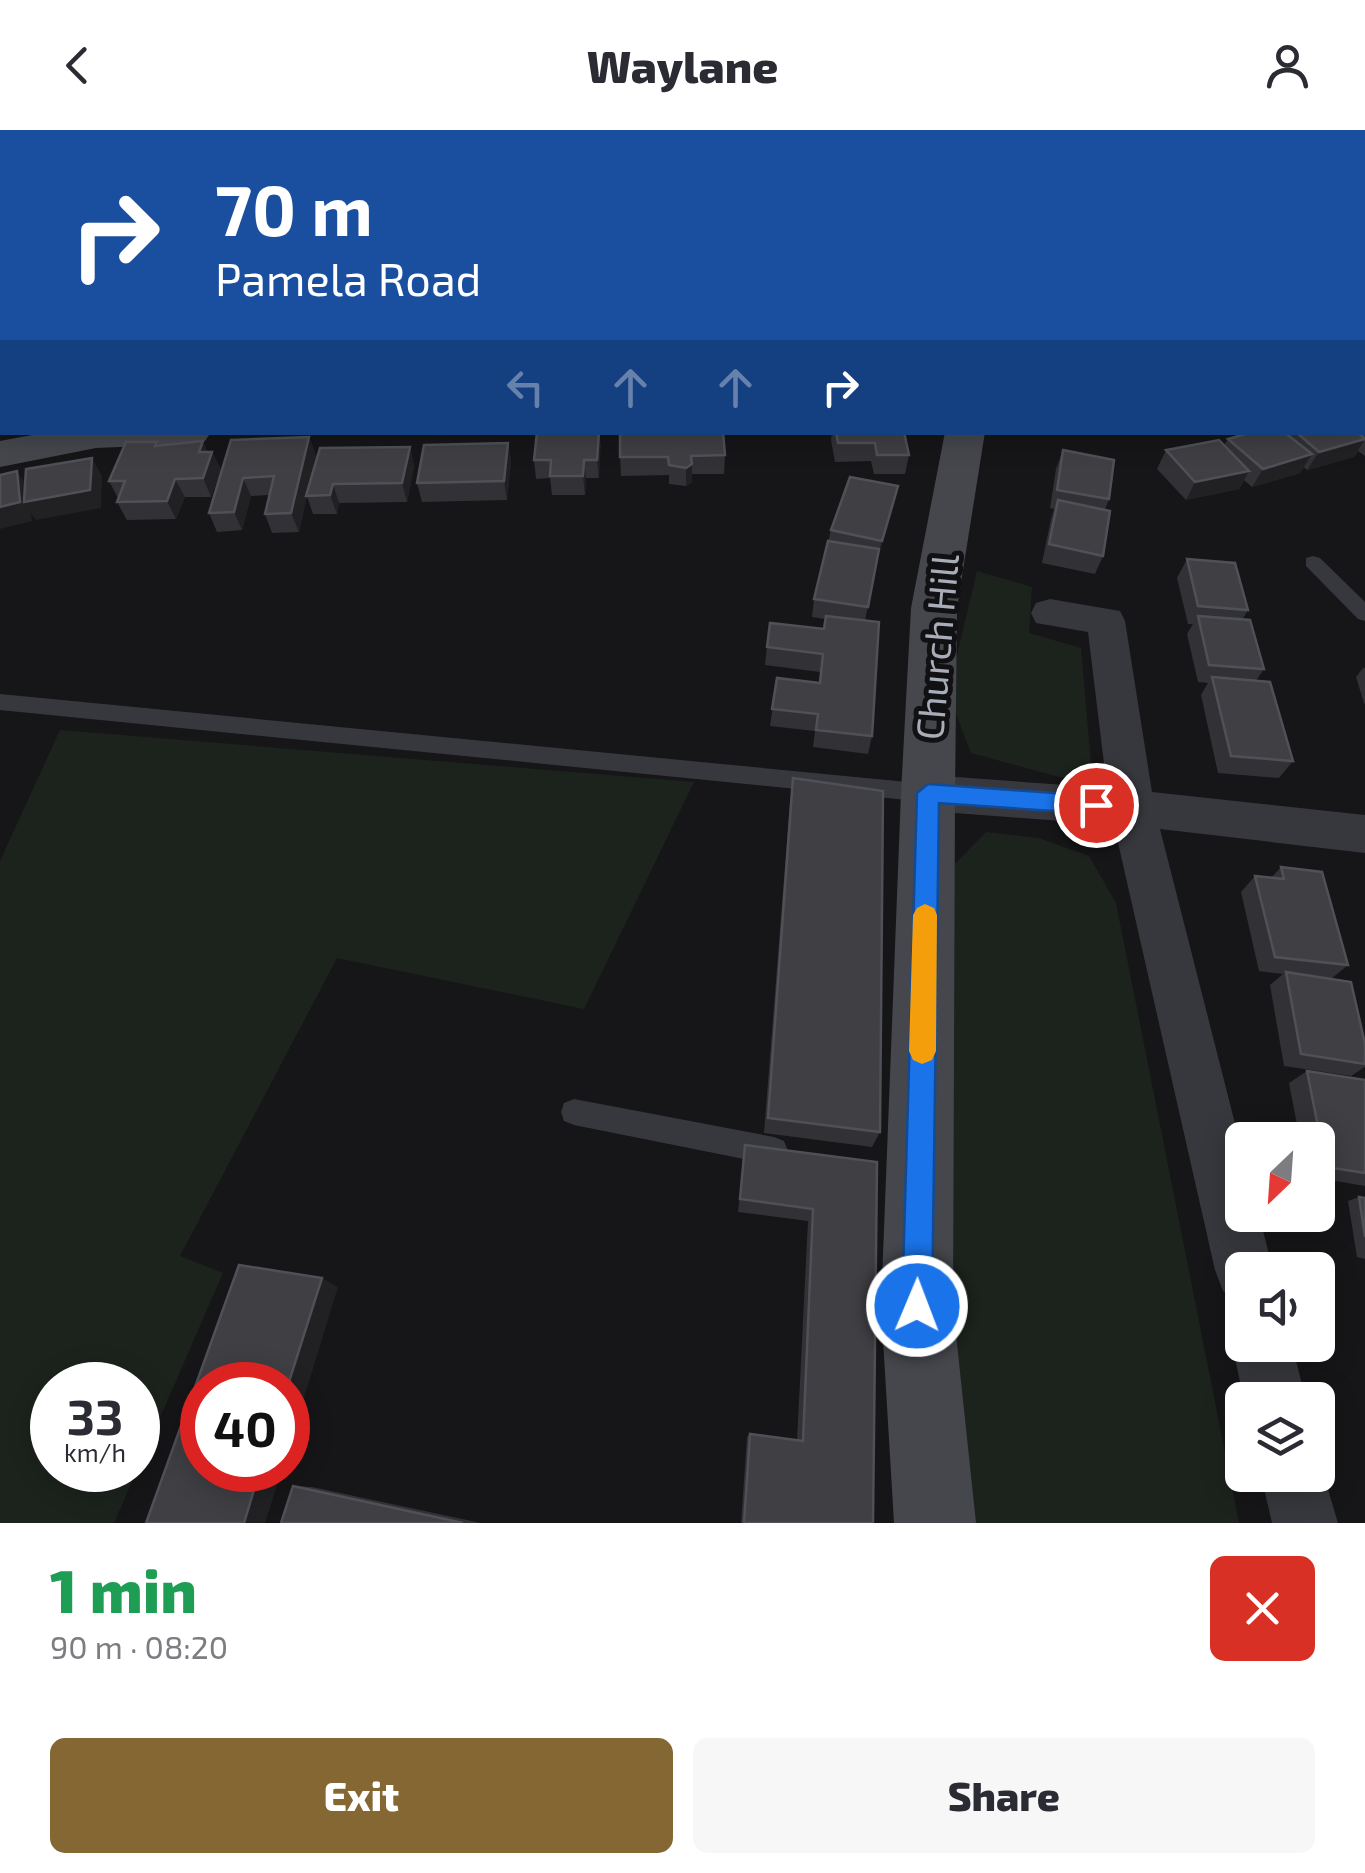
<!DOCTYPE html>
<meta charset="utf-8">
<style>
:root{--surface:#fff;--page:#f7f7f7;--text:#2b2b33;--muted:#7c7c81;--accent:#856733}
body{margin:0;font-family:"Exo 2",sans-serif;background:var(--page);color:var(--text);height:100vh;display:flex;flex-direction:column;font-size:38px;white-space:nowrap}
*{box-sizing:border-box;margin:0}
p{font-size:32px;color:var(--muted)}
.icon{flex:none;width:55px;height:55px;fill:none;stroke:currentColor;stroke-width:2;stroke-linecap:round;stroke-linejoin:round}
.map{position:relative;height:1393px;overflow:hidden}
.panel{display:flex;flex-direction:column;background:var(--surface);flex:1}
.panel>*{flex:none}
.hud{position:absolute;left:0px;top:0px;width:1365px;height:305px;box-shadow:0 5px 25px #0003;background:#1a4fa0;color:#fff;overflow:hidden}
.needle{width:65px;rotate:205deg}
.buttons{position:absolute;left:1225px;top:992px;display:grid;gap:20px}
.buttons a{display:grid;place-items:center;width:110px;height:110px;border-radius:15px;background:var(--surface);box-shadow:0 5px 25px #0003;font-size:50px}
.speed{position:absolute;left:30px;top:1232px;display:flex;gap:20px;font-size:50px;font-weight:700;text-align:center}
.speed>*{display:grid;place-content:center;width:130px;height:130px;border-radius:50%;background:var(--surface);box-shadow:0 5px 25px #0003;line-height:1}
.speed small{font-size:25px;font-weight:400}
.speed .limit{border:15px solid #d22;background:#fff;color:#111}
.pin{position:absolute;display:grid;place-items:center;width:85px;height:85px;color:#fff;margin:-42px;border:5px solid #fff;border-radius:50%;box-shadow:0 2px 10px #0007}
.me{position:absolute;width:110px;margin:-55px;rotate:1deg;stroke-linejoin:round;filter:drop-shadow(0 0 8px #0008)}
.turn{display:flex;align-items:center;gap:35px;height:210px;padding:0 50px;font-size:45px}
.turn .icon{width:130px;height:130px;stroke-width:2.5}
.turn b{display:block;font-size:70px;line-height:85px}
.lanes{display:flex;align-items:center;height:95px;padding:0 50px;background:#0003;justify-content:center;gap:50px;direction:ltr}
.lanes .off{opacity:.35}
.round{display:grid;place-items:center;flex:none;width:105px;height:105px;border-radius:15px;background:var(--page)}
.head{display:flex;align-items:center;justify-content:space-between;height:170px;padding:0 50px}
h1{font-size:60px;font-weight:800;line-height:75px;color:#1e9e55}
.button{display:flex;gap:20px;margin-top:auto;padding:20px 50px}
.button a{flex:1;height:115px;border-radius:15px;background:var(--accent);color:#fff;font-size:40px;font-weight:800;line-height:115px;text-align:center}
.button a+a{background:var(--page);color:var(--text)}
header{display:flex;justify-content:space-between;align-items:center;height:130px;padding:0 50px;background:var(--surface);font-size:45px;font-weight:800}
.map>svg:first-child{display:block}
.green{fill:#1c231d}
.lines{fill:none;stroke-linecap:round;stroke-linejoin:round}
.lane{fill:#37383d;fill-rule:evenodd}
.street{fill:#37383d;fill-rule:evenodd}
.secondary{fill:#45474d;fill-rule:evenodd}
.rail-casing{stroke:#4a4c52;stroke-width:8}
.rail{stroke:#111113;stroke-width:5;stroke-dasharray:14;stroke-linecap:butt}
.wall{fill:#323236}
.shaded-wall{fill:#212124}
.building{fill:#3f3f44;stroke:#4f5156;stroke-width:2.5}
.route{fill:#1a73e8;stroke:#114b97;stroke-width:2.5}
.slow{fill:#f59e0b}
.labels{text-anchor:middle;stroke-width:10;stroke-linejoin:round;paint-order:stroke}
.street-label{font-size:38px;fill:#a8adb8;stroke:#111113}
</style>
<header><svg class="icon" aria-label="back" viewBox="0 0 24 24"><path d="M15 5l-7 7 7 7"/></svg>Waylane<svg class="icon" aria-label="person" viewBox="0 0 24 24"><circle cx="12" cy="8" r="4"/><path d="M4 21q1-7 8-7t8 7"/></svg></header>
<div class="map">
<svg width="1365" height="1393" viewBox="0 0 1365 1393">
<rect width="100%" height="100%" fill="#161618"/>
<g class="green">
<path d="M 977,441 L 1032,457 L 1029,503 L 1081,518 L 1091,634 L 1067,649 L 971,623 L 948,563 Z"/>
<path d="M 60,600 L 694,652 L 584,879 L 337,828 L 180,1126 L 223,1143 L 138,1338 L 138,1255 L 52,1255 L 52,1340 L 137,1340 L 114,1393 L 0,1393 L 0,731 Z"/>
<path d="M 986,702 L 1039,708 L 1089,726 L 1116,773 L 1239,1393 L 970,1393 L 946,1206 L 950,739 Z"/>
</g>
<g class="lines">
<g class="lane">
<rect x="1362" y="61" width="3" height="8"/>
<rect x="1362" y="94" width="3" height="8"/>
<path d="M 1313,426 L 1320,428 L 1365,472 L 1365,491 L 1358,489 L 1306,436 L 1306,428 Z"/>
<path d="M 0,564 L 928,654 L 936,657 L 939,663 L 936,669 L 928,672 L 0,580 Z"/>
<path d="M 574,969 L 774,1007 L 784,1011 L 788,1021 L 784,1031 L 774,1035 L 574,995 L 564,991 L 561,982 L 564,973 Z"/>
</g>
<g class="street">
<path d="M 1362,239 L 1365,239 L 1362,258 Z"/>
<path d="M 1050,469 L 1120,481 L 1125,491 L 1152,662 L 1365,685 L 1365,723 L 1160,699 L 1242,1021 L 1242,1085 L 1259,1085 L 1273,1140 L 1242,1140 L 1242,1169 L 1223,1161 L 1215,1140 L 1114,695 L 928,681 L 912,676 L 906,663 L 912,650 L 928,645 L 1107,658 L 1088,502 L 1036,493 L 1031,483 L 1036,473 Z"/>
<path d="M 1240,1193 L 1242,1215 L 1292,1215 L 1306,1270 L 1244,1270 L 1232,1215 Z"/>
<path d="M 1318,1326 L 1338,1393 L 1272,1393 L 1261,1345 L 1318,1345 Z"/>
</g>
<g class="secondary">
<path d="M 48,302 L 211,302 L 205,311 L 191,314 L 96,318 L 0,337 L 0,311 Z"/>
<path d="M 945,302 L 985,302 L 957,478 L 955,663 L 953,1176 L 976,1393 L 894,1393 L 881,1176 L 901,663 L 911,478 Z"/>
</g>
<defs>
<path id="rail" d="M 1357,2 L 1365,2"/>
</defs>
<use href="#rail" class="rail-casing"/>
<use href="#rail" class="rail"/>
</g>
<g class="wall">
<path d="M 66,0 L 192,0 L 193,2 L 67,2 Z"/>
<path d="M 197,0 L 241,0 L 239,2 L 198,2 Z"/>
<rect x="722" y="0" width="75" height="2"/>
<path d="M 922,0 L 1008,0 L 1007,2 L 923,2 Z"/>
<path d="M 1365,275 L 1365,326 L 1358,321 L 1354,327 L 1307,340 L 1304,337 L 1300,343 L 1252,357 L 1244,350 L 1239,359 L 1186,370 L 1157,339 L 1166,320 L 1224,315 L 1228,309 L 1252,302 L 1362,302 L 1362,276 Z"/>
<path d="M 537,302 L 600,302 L 599,348 L 586,348 L 585,365 L 552,365 L 550,348 L 536,349 L 534,330 Z"/>
<path d="M 832,302 L 904,302 L 909,325 L 905,344 L 874,344 L 871,331 L 835,332 L 831,310 Z"/>
<path d="M 309,307 L 316,326 L 308,359 L 410,317 L 414,336 L 407,372 L 339,373 L 337,384 L 313,384 L 307,366 L 299,402 L 272,403 L 265,384 L 269,365 L 251,366 L 242,400 L 217,402 L 209,383 L 231,310 Z"/>
<path d="M 157,312 L 159,315 L 212,322 L 221,340 L 211,367 L 185,367 L 176,389 L 127,390 L 117,372 L 118,368 L 109,351 Z"/>
<path d="M 508,313 L 511,331 L 507,370 L 422,372 L 417,353 Z"/>
<path d="M 1063,320 L 1109,369 L 1105,380 L 1103,426 L 1095,444 L 1042,433 L 1051,389 L 1054,379 L 1050,378 L 1056,339 Z"/>
<path d="M 725,325 L 724,344 L 692,344 L 692,352 L 686,356 L 669,354 L 669,345 L 621,346 L 620,327 Z"/>
<path d="M 898,356 L 877,429 L 865,491 L 872,606 L 868,624 L 813,617 L 815,601 L 770,596 L 777,548 L 819,553 L 820,542 L 765,535 L 767,517 L 824,499 L 825,489 L 812,487 L 814,469 L 831,400 Z"/>
<path d="M 1187,429 L 1248,480 L 1242,490 L 1264,539 L 1256,551 L 1293,631 L 1279,648 L 1218,643 L 1201,565 L 1208,553 L 1198,552 L 1187,504 L 1193,494 L 1188,494 L 1177,448 Z"/>
<path d="M 1363,538 L 1365,538 L 1365,574 L 1364,573 L 1356,547 Z"/>
<path d="M 793,648 L 880,1002 L 872,1017 L 764,1003 L 790,672 Z"/>
<path d="M 1281,737 L 1348,835 L 1331,849 L 1365,914 L 1365,937 L 1351,946 L 1284,936 L 1270,855 L 1283,844 L 1259,841 L 1241,762 L 1255,746 L 1271,748 Z"/>
<path d="M 1307,941 L 1365,950 L 1365,1056 L 1318,1048 L 1318,1010 L 1300,1010 L 1289,953 Z"/>
<path d="M 745,1015 L 877,1032 L 873,1393 L 741,1393 L 747,1307 L 750,1304 L 797,1311 L 808,1091 L 738,1082 Z"/>
<path d="M 1359,1067 L 1365,1068 L 1365,1129 L 1357,1127 L 1348,1071 Z"/>
<path d="M 293,1356 L 312,1357 L 481,1393 L 281,1393 Z"/>
</g>
<g class="shaded-wall">
<path d="M 1365,184 L 1365,201 L 1362,201 L 1362,185 Z"/>
<path d="M 2,232 L 2,282 L 0,282 L 0,233 Z"/>
<path d="M 599,302 L 601,315 L 599,348 L 597,330 Z"/>
<path d="M 309,307 L 316,326 L 299,402 L 291,383 Z"/>
<path d="M 1365,309 L 1354,327 L 1307,340 L 1319,322 Z"/>
<path d="M 203,311 L 210,326 L 212,322 L 221,340 L 211,367 L 203,348 L 199,322 Z"/>
<path d="M 508,313 L 511,331 L 507,370 L 504,351 Z"/>
<path d="M 410,317 L 414,336 L 407,372 L 402,353 Z"/>
<path d="M 1312,324 L 1300,343 L 1252,357 L 1263,339 Z"/>
<path d="M 92,328 L 102,346 L 101,378 L 36,390 L 31,383 L 32,391 L 0,399 L 0,377 L 17,341 L 29,360 Z"/>
<path d="M 584,330 L 586,348 L 585,365 L 583,346 Z"/>
<path d="M 692,334 L 692,352 L 686,356 L 686,338 Z"/>
<path d="M 1249,341 L 1239,359 L 1186,370 L 1195,352 Z"/>
<path d="M 243,348 L 251,366 L 242,400 L 234,382 Z"/>
<path d="M 175,349 L 185,367 L 176,389 L 167,371 Z"/>
<path d="M 333,354 L 339,373 L 337,384 L 330,365 Z"/>
<path d="M 898,356 L 894,375 L 878,429 L 882,411 Z"/>
<path d="M 322,1148 L 338,1157 L 288,1320 L 288,1255 Z"/>
<path d="M 260,1340 L 282,1340 L 265,1393 L 244,1393 Z"/>
</g>
<g class="building">
<path d="M 92,0 L 181,0 L 179,2 L 89,2 Z"/>
<path d="M 726,0 L 771,0 L 732,2 L 727,2 Z"/>
<path d="M 1362,159 L 1365,161 L 1365,184 L 1362,185 Z"/>
<path d="M 0,193 L 2,193 L 2,232 L 0,233 Z"/>
<path d="M 1365,275 L 1365,298 L 1362,296 L 1362,276 Z"/>
<path d="M 537,302 L 599,302 L 597,330 L 584,330 L 583,346 L 550,346 L 551,330 L 534,330 Z"/>
<path d="M 620,302 L 723,302 L 725,325 L 691,326 L 692,334 L 686,338 L 669,335 L 668,327 L 620,327 Z"/>
<path d="M 836,302 L 904,302 L 909,325 L 877,325 L 875,313 L 838,313 Z"/>
<path d="M 1252,302 L 1284,302 L 1312,324 L 1263,339 L 1228,309 Z"/>
<path d="M 1296,302 L 1358,302 L 1365,309 L 1319,322 Z"/>
<path d="M 309,307 L 291,383 L 265,384 L 274,346 L 243,348 L 234,382 L 209,383 L 231,310 Z"/>
<path d="M 1219,310 L 1249,341 L 1195,352 L 1166,320 Z"/>
<path d="M 203,311 L 199,322 L 212,322 L 203,348 L 175,349 L 167,371 L 117,372 L 125,351 L 109,351 L 126,312 L 157,312 L 155,316 Z"/>
<path d="M 508,313 L 504,351 L 417,353 L 424,315 Z"/>
<path d="M 410,317 L 402,353 L 333,354 L 330,365 L 306,366 L 320,318 Z"/>
<path d="M 1063,320 L 1114,330 L 1109,369 L 1057,360 Z"/>
<path d="M 92,328 L 90,360 L 24,372 L 26,339 Z"/>
<path d="M 17,341 L 20,372 L 0,377 L 0,345 Z"/>
<path d="M 850,347 L 898,356 L 882,411 L 831,400 Z"/>
<path d="M 1058,370 L 1110,381 L 1103,426 L 1049,414 Z"/>
<path d="M 828,411 L 879,419 L 868,477 L 814,469 Z"/>
<path d="M 1187,429 L 1235,433 L 1248,480 L 1198,476 Z"/>
<path d="M 826,486 L 879,492 L 872,606 L 816,600 L 818,584 L 772,579 L 777,548 L 820,553 L 823,524 L 767,517 L 770,493 L 824,499 Z"/>
<path d="M 1198,486 L 1250,490 L 1264,539 L 1209,535 Z"/>
<path d="M 1212,547 L 1270,552 L 1293,631 L 1231,626 Z"/>
<path d="M 793,648 L 883,661 L 880,1002 L 768,988 Z"/>
<path d="M 1281,737 L 1322,742 L 1348,835 L 1275,827 L 1255,746 L 1284,749 Z"/>
<path d="M 1286,842 L 1351,852 L 1365,914 L 1365,934 L 1301,924 Z"/>
<path d="M 1307,941 L 1365,950 L 1365,1043 L 1326,1037 Z"/>
<path d="M 745,1015 L 877,1032 L 873,1393 L 744,1393 L 750,1304 L 803,1311 L 813,1079 L 740,1069 Z"/>
<path d="M 1359,1067 L 1365,1068 L 1365,1107 Z"/>
<path d="M 239,1135 L 322,1148 L 288,1255 L 202,1255 L 202,1340 L 260,1340 L 244,1393 L 146,1393 Z"/>
<path d="M 293,1356 L 463,1393 L 281,1393 Z"/>
</g>
<path class="route" d="M 928,654 L 1096,666 L 1107,675 L 1096,684 L 939,673 L 932,1176 L 928,1187 L 917,1191 L 906,1187 L 902,1176 L 917,663 Z"/>
<path class="slow" d="M 925,774 L 934,778 L 937,785 L 936,921 L 932,930 L 922,934 L 913,930 L 909,921 L 913,785 L 917,778 Z"/>
<g class="labels">
<g class="street-label">
<text transform="translate(938 517) rotate(-85)" y="13">Church Hill</text>
</g>
</g>
</svg>
<div class="buttons">
<a><svg class="needle" viewBox="-14 -14 28 28"><path d="M0-13l5 13h-10z" fill="#e53935"/><path d="M0 13l5-13h-10z" fill="#7c7c81"/></svg></a>
<a><svg class="icon" aria-label="sound" viewBox="0 0 24 24"><path d="M4 9h4l5-4v14l-5-4H4zM17 9q2 3 0 6"/></svg></a>
<a><svg class="icon" aria-label="layers" viewBox="0 0 24 24"><path d="M12 4l9 5-9 5-9-5zM3 14l9 5 9-5"/></svg></a>
</div>
<div class="speed"><div>33<small>km/h</small></div><div class="limit">40</div></div>
<div class="pin" style="left:1096px;top:675px;background:#d93025"><svg class="icon" aria-label="arrive" viewBox="0 0 24 24"><path d="M6 21V4h12l-3 4 3 4H6"/></svg></div>
<svg class="me" style="left:917px;top:1176px" viewBox="-20 -20 40 40"><circle r="17" fill="#1a73e8" stroke="#fff" stroke-width="3"/><path d="M0-11L8 9 0 5-8 9z" fill="#fff"/></svg>
<div class="hud">
<div class="turn"><svg class="icon" aria-label="right" viewBox="0 0 24 24"><path d="M7 20v-9h11M14 6l5 5-5 5"/></svg><div><b>70 m</b>Pamela Road</div></div>
<div class="lanes"><svg class="icon off" aria-label="left" viewBox="0 0 24 24"><path d="M17 20v-9H6M10 6l-5 5 5 5"/></svg><svg class="icon off" aria-label="ahead" viewBox="0 0 24 24"><path d="M12 20V5M6 11l6-6 6 6"/></svg><svg class="icon off" aria-label="ahead" viewBox="0 0 24 24"><path d="M12 20V5M6 11l6-6 6 6"/></svg><svg class="icon" aria-label="right" viewBox="0 0 24 24"><path d="M7 20v-9h11M14 6l5 5-5 5"/></svg></div>
</div>
</div>
<section class="panel">
<div class="head"><div><h1>1 min</h1><p>90 m · 08:20</p></div><a class="round" style="background:#d93025;color:#fff"><svg class="icon" aria-label="close" viewBox="0 0 24 24"><path d="M6 6l12 12M18 6L6 18"/></svg></a></div>
<div class="button"><a>Exit</a><a>Share</a></div>
</section>
